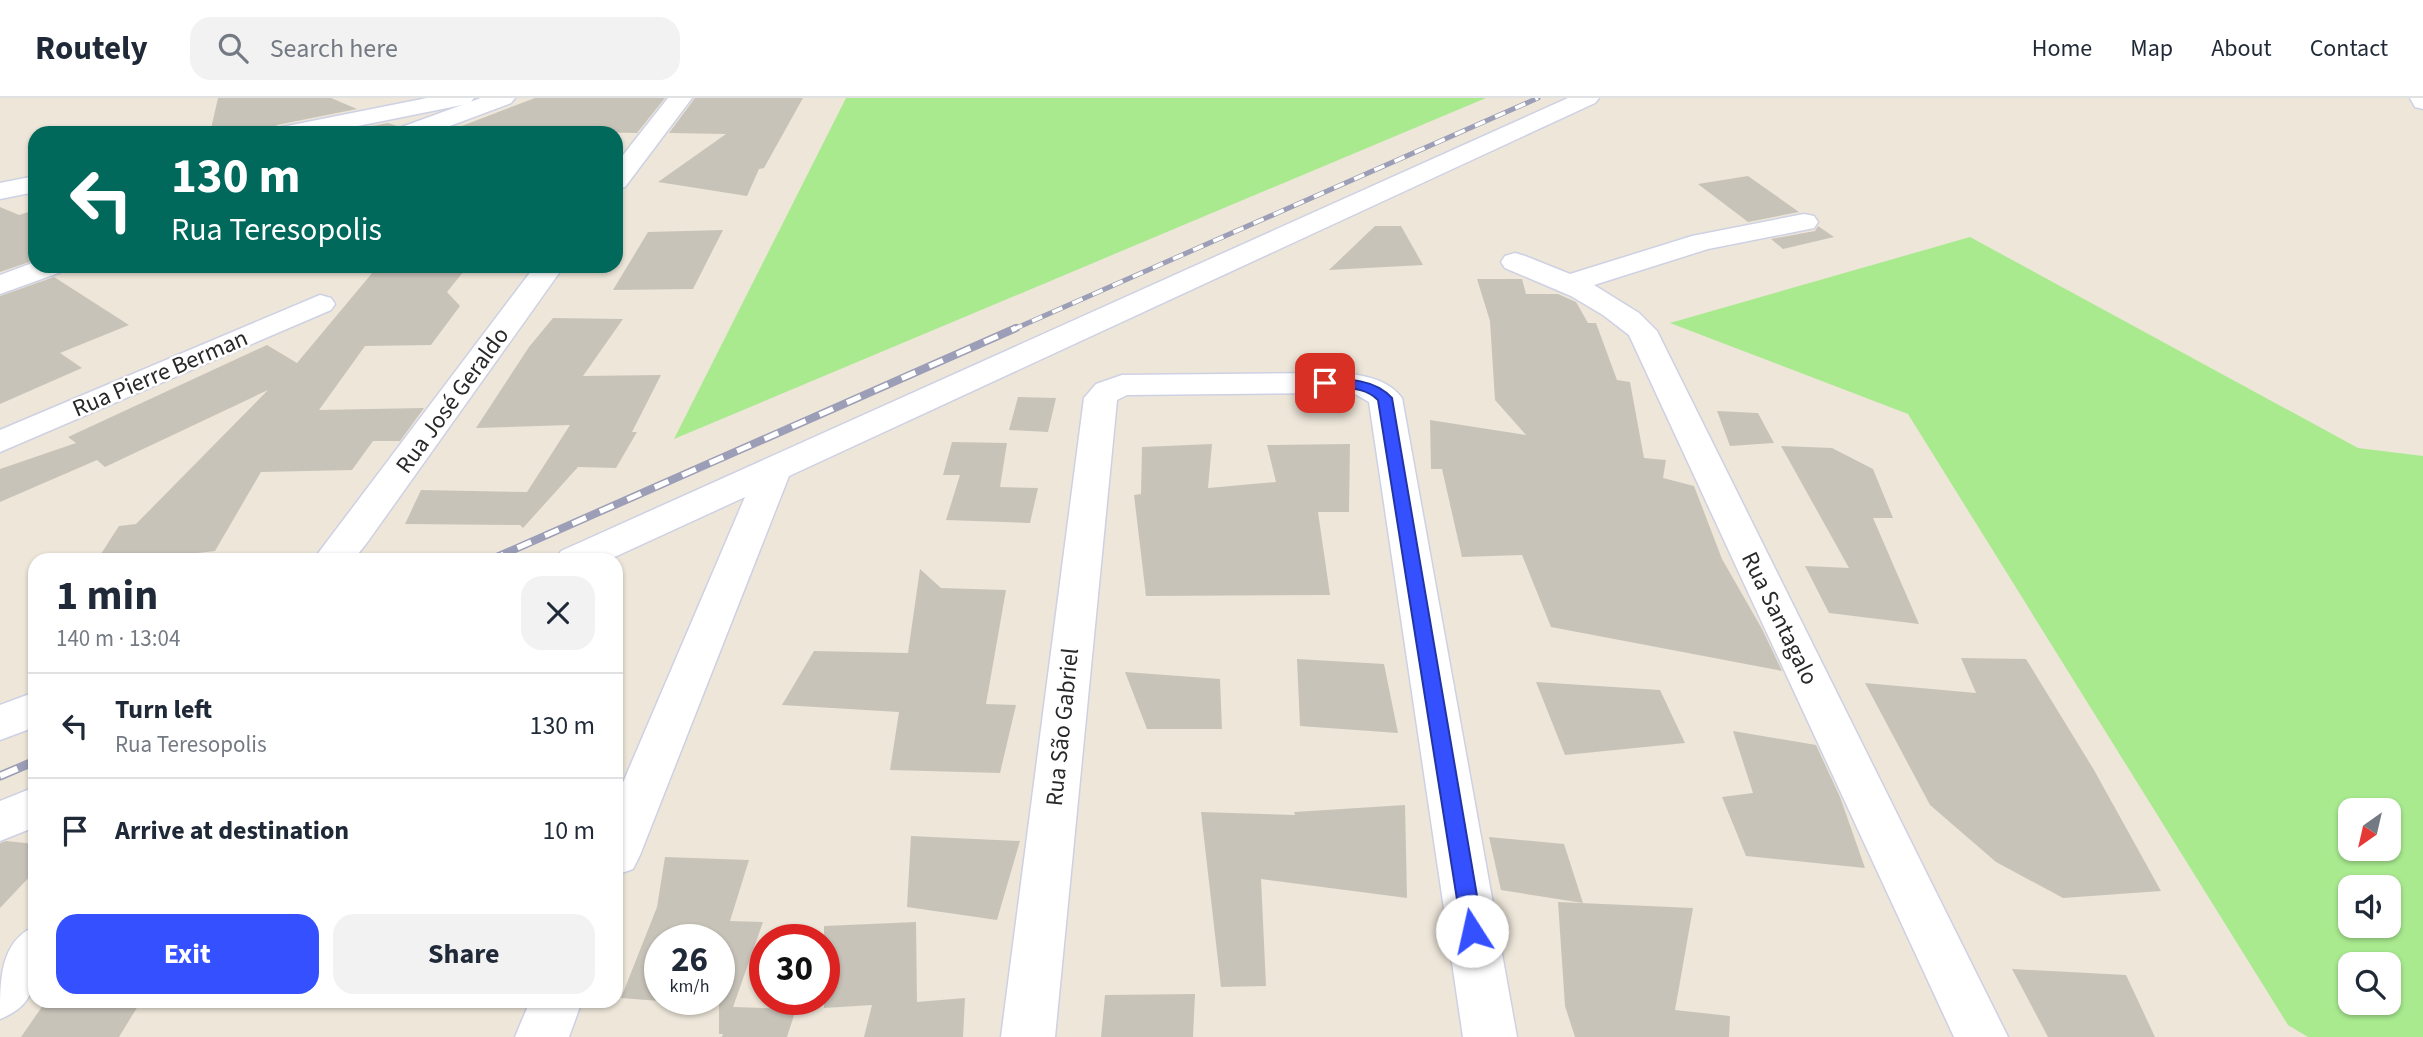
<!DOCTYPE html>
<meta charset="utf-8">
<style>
:root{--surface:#fff;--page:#f2f2f3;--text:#1f2937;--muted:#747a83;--line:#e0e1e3;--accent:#3450ff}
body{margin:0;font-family:"Source Sans 3",sans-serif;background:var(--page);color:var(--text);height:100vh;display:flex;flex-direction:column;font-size:26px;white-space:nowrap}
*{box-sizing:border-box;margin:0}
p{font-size:23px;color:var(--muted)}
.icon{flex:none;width:38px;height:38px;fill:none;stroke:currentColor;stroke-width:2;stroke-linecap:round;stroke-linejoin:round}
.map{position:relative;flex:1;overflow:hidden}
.sheet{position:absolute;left:28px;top:455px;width:595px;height:455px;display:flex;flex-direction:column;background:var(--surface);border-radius:21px;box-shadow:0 2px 5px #0004}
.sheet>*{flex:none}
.guide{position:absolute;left:28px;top:28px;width:595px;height:147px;border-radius:21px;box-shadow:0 2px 5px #0004;background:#00695c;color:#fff;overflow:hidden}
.needle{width:46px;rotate:214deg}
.fabs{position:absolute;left:2338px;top:700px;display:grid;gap:14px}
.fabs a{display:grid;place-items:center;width:63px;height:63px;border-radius:14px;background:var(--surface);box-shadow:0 2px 5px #0004;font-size:35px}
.speed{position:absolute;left:644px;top:826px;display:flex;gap:14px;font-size:35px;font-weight:700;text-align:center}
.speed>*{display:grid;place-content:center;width:91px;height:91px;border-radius:50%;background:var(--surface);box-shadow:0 2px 5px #0004;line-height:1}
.speed small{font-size:18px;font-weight:400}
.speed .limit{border:10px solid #d22;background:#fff;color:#111}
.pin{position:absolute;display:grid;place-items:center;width:60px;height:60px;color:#fff;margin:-30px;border-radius:14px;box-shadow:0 4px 10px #0006}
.me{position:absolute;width:77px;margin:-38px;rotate:350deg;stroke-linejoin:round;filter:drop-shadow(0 0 5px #0008)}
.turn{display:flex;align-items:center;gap:24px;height:147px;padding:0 28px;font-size:32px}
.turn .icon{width:91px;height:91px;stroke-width:2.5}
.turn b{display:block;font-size:49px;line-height:60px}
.round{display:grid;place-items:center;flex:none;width:74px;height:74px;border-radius:21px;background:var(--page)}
.head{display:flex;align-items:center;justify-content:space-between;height:119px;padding:0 28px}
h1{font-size:42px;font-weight:700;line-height:52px}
.primary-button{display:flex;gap:14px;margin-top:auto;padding:14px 28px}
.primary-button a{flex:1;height:80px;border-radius:21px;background:var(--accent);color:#fff;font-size:28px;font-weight:700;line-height:80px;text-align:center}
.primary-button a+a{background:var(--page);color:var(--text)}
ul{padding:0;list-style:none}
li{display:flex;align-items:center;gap:21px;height:105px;padding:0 28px;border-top:2px solid var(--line)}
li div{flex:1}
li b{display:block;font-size:26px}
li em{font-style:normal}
header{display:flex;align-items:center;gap:42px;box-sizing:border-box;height:98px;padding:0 35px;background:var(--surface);border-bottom:2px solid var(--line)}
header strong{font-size:33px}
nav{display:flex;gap:38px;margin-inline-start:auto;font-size:24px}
.search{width:490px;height:63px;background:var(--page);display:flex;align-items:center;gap:18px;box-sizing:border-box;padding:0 24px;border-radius:21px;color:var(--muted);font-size:26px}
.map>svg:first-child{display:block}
.green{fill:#a9ea8f;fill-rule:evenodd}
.building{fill:#c8c3b9}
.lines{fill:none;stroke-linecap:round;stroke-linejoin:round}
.street-casing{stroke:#ced1e4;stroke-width:3}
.secondary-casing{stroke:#ced1e4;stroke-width:3}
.street{fill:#fff;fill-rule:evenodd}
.secondary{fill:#fff;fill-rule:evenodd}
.rail-far2-casing{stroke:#9b9eb6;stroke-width:5}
.rail-far1-casing{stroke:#9b9eb6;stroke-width:8}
.rail-casing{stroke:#9b9eb6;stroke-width:9}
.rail-far2{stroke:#fff;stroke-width:3.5;stroke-dasharray:11;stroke-linecap:butt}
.rail-far1{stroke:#fff;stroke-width:5;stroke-dasharray:15;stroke-linecap:butt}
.rail{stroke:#fff;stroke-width:6;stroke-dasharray:19;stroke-linecap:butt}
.route{fill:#3450ff;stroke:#2234a6;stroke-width:2}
.labels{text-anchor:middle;stroke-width:5;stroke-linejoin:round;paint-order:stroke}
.street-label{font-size:24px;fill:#292929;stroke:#fff}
</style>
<header>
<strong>Routely</strong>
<div class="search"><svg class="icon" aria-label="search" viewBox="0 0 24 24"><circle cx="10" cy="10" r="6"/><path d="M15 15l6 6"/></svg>Search here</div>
<nav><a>Home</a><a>Map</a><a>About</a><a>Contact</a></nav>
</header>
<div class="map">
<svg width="2423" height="939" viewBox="0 0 2423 939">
<rect width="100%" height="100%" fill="#ede6d9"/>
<g class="green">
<path d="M 846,0 L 1486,0 L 674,341 Z"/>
<path d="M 1970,139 L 2358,350 L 2423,358 L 2423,939 L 2308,939 L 2288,927 L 1908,316 L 1670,225 ZM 2350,712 L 2389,712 L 2389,751 L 2350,751 ZM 2350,789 L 2389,789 L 2389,828 L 2350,828 ZM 2350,866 L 2389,866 L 2389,905 L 2350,905 Z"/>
</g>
<g class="building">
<path d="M 218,0 L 331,0 L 357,11 L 277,27 L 272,35 L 210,35 Z"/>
<path d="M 535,0 L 665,0 L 637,35 L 454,31 Z"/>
<path d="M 695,0 L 803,0 L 764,70 L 759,71 L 747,98 L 658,84 L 726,36 L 669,35 Z"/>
<path d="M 388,25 L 397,28 L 393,35 L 336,35 Z"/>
<path d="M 1748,78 L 1799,114 L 1748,124 L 1698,86 Z"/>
<path d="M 0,109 L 19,117 L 35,112 L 35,162 L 0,174 Z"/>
<path d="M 1375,128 L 1401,128 L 1423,167 L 1329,172 Z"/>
<path d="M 1818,128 L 1834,139 L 1783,151 L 1771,141 L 1815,133 Z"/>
<path d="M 723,132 L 693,191 L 613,192 L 648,134 Z"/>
<path d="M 378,168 L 468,168 L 447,194 L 460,208 L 431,247 L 365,248 L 319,312 L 424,310 L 400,343 L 373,343 L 352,372 L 261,374 L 215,453 L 136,462 L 97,462 L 119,428 L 136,426 L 268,292 L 105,369 L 97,362 L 0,404 L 0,371 L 76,345 L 68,339 L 267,247 L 297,265 Z"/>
<path d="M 54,179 L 129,227 L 60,255 L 82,270 L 0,306 L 0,198 Z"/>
<path d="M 1477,181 L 1522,181 L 1526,196 L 1558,196 L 1576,204 L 1588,225 L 1596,225 L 1617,282 L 1630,284 L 1644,360 L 1666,362 L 1663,380 L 1694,388 L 1722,461 L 1762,531 L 1782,573 L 1551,529 L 1522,457 L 1462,459 L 1442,371 L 1431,371 L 1430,322 L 1526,337 L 1495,302 L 1490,223 Z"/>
<path d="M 553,220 L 623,221 L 583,278 L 661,277 L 632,334 L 637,334 L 616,370 L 578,369 L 523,430 L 520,427 L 405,426 L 421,392 L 527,394 L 570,327 L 476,330 L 529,249 Z"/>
<path d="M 1018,299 L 1056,300 L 1048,334 L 1009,332 Z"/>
<path d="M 1717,313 L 1758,315 L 1774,345 L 1730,348 Z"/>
<path d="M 952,344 L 1007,345 L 1000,389 L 1038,390 L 1030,425 L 946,422 L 960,377 L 943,377 Z"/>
<path d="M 1212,346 L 1208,390 L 1276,384 L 1267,347 L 1350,346 L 1349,414 L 1318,414 L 1330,497 L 1146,498 L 1134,397 L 1141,396 L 1142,349 Z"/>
<path d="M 1781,348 L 1832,350 L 1873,371 L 1893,420 L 1873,420 L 1919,526 L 1829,515 L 1805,468 L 1849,470 Z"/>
<path d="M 920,471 L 941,490 L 1006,492 L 986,606 L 1016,607 L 1000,675 L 890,672 L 899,614 L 782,607 L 814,553 L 908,555 Z"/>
<path d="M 1961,560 L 2026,561 L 2094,672 L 2161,793 L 2063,800 L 1996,764 L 1930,707 L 1865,585 L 1976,595 Z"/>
<path d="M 1297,561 L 1384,566 L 1398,635 L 1300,628 Z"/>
<path d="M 1125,574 L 1220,581 L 1222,631 L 1147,631 Z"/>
<path d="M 1536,584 L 1660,592 L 1685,645 L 1565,657 Z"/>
<path d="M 1733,633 L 1816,647 L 1840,699 L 1865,770 L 1746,758 L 1722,699 L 1753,695 Z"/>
<path d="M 1405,707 L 1407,800 L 1261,781 L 1266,888 L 1221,889 L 1201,714 L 1295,717 L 1294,714 Z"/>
<path d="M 911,738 L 1020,743 L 997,822 L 907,809 Z"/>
<path d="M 1489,739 L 1564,746 L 1583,805 L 1501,792 Z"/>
<path d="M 6,743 L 35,746 L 35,773 L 0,810 L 0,745 Z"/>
<path d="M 665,759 L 749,762 L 730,823 L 763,824 L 733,909 L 796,911 L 787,939 L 722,939 L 723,936 L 719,936 L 719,842 L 660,842 L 660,903 L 621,900 L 657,809 Z"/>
<path d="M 1558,804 L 1693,810 L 1675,912 L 1730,918 L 1729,939 L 1575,939 L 1565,908 Z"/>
<path d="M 916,824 L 917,904 L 965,900 L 963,939 L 864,939 L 872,907 L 824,910 L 824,828 Z"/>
<path d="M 2012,871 L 2126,877 L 2155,939 L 2048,939 Z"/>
<path d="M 1195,896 L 1193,939 L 1101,939 L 1105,897 Z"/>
<path d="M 46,903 L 141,903 L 119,939 L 21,939 Z"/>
</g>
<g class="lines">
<defs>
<g id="street">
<path d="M 427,0 L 474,0 L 470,5 L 462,7 L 323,35 L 275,35 L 278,30 L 287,28 Z"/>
<path d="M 668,0 L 692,0 L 625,89 L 616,91 L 616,66 Z"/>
<path d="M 1568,0 L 1599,0 L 1595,5 L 789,378 L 640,757 L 633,771 L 616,777 L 616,701 L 745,399 L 608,462 L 556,462 L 561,453 Z"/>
<path d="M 2410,0 L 2423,0 L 2423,11 L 2415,9 Z"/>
<path d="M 35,78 L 35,94 L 0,101 L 0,85 Z"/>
<path d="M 1804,116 L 1814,118 L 1818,124 L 1814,130 L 1708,151 L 1594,187 L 1639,215 L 1657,233 L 2008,939 L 1954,939 L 1629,237 L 1603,217 L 1571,198 L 1505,170 L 1501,164 L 1505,158 L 1515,155 L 1525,158 L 1570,176 L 1692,138 Z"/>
<path d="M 535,168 L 564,168 L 366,446 L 353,462 L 313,462 Z"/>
<path d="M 320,197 L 331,200 L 335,206 L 331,212 L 0,354 L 0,332 Z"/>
<path d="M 1325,275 C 1351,275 1385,277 1402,300 L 1517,939 L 1463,939 L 1369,304 L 1355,296 L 1325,295 L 1127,297 L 1117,302 L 1055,939 L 1001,939 L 1084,300 L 1096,286 L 1122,277 Z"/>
<path d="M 35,594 L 35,629 L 0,642 L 0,607 Z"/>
<path d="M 35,689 L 35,729 L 0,743 L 0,703 Z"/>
<path d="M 35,828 C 35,868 45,904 0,921 C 0,880 0,844 35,828 Z"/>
<path d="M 530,903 L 582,903 L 569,939 L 515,939 Z"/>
</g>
<g id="secondary">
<path d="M 481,0 L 515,0 L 511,5 L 431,35 L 396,35 L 399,30 Z"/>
<path d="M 35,164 L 35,168 L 65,168 L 61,174 L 0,196 L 0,177 Z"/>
</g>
</defs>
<use href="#street" class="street-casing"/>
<use href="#secondary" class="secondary-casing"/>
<use href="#street" class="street"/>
<use href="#secondary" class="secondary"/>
<defs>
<path id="rail-far2" d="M 1012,232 L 1538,0"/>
<path id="rail-far1" d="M 490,462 L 1016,230"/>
<path id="rail" d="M 0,678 L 35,663"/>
</defs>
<use href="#rail-far2" class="rail-far2-casing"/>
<use href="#rail-far1" class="rail-far1-casing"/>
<use href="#rail" class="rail-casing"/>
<use href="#rail-far2" class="rail-far2"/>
<use href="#rail-far1" class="rail-far1"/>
<use href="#rail" class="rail"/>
</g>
<path class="route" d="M 1325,281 C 1348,281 1375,281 1392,300 L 1483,833 L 1480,840 L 1472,842 L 1465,840 L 1462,833 L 1378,302 C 1362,286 1340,292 1320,287 L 1320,282 Z"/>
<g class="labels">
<g class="street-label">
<text transform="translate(160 275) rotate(-23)" y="8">Rua Pierre Berman</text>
<text transform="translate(452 302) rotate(-54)" y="8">Rua José Geraldo</text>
<text transform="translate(1780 520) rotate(64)" y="8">Rua Santagalo</text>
<text transform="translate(1062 629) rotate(-84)" y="8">Rua São Gabriel</text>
</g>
</g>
</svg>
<div class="fabs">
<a><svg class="needle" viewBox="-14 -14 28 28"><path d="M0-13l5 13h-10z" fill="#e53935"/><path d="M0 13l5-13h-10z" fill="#747a83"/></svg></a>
<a><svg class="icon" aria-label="sound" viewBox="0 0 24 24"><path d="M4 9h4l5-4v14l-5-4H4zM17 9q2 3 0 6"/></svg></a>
<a><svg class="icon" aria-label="search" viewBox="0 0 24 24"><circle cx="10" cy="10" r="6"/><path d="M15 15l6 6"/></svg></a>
</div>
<div class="speed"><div>26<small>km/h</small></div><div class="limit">30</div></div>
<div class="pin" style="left:1325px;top:285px;background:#d93025"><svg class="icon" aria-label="arrive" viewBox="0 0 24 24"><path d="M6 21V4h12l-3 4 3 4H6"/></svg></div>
<svg class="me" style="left:1472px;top:833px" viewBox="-20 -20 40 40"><circle r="19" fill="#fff"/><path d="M0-13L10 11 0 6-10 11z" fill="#3450ff"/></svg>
<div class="guide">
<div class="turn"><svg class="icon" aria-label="left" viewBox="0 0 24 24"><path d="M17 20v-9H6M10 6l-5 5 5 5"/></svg><div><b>130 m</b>Rua Teresopolis</div></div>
</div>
<section class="sheet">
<div class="head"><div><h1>1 min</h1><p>140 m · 13:04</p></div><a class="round"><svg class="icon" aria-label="close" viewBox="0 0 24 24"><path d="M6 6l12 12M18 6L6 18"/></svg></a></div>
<ul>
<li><svg class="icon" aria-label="left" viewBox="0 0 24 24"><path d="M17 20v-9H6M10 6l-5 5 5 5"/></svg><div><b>Turn left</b><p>Rua Teresopolis</p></div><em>130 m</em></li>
<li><svg class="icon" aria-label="arrive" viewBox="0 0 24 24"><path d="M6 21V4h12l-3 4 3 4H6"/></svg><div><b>Arrive at destination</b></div><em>10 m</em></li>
</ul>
<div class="primary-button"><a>Exit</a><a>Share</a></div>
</section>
</div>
